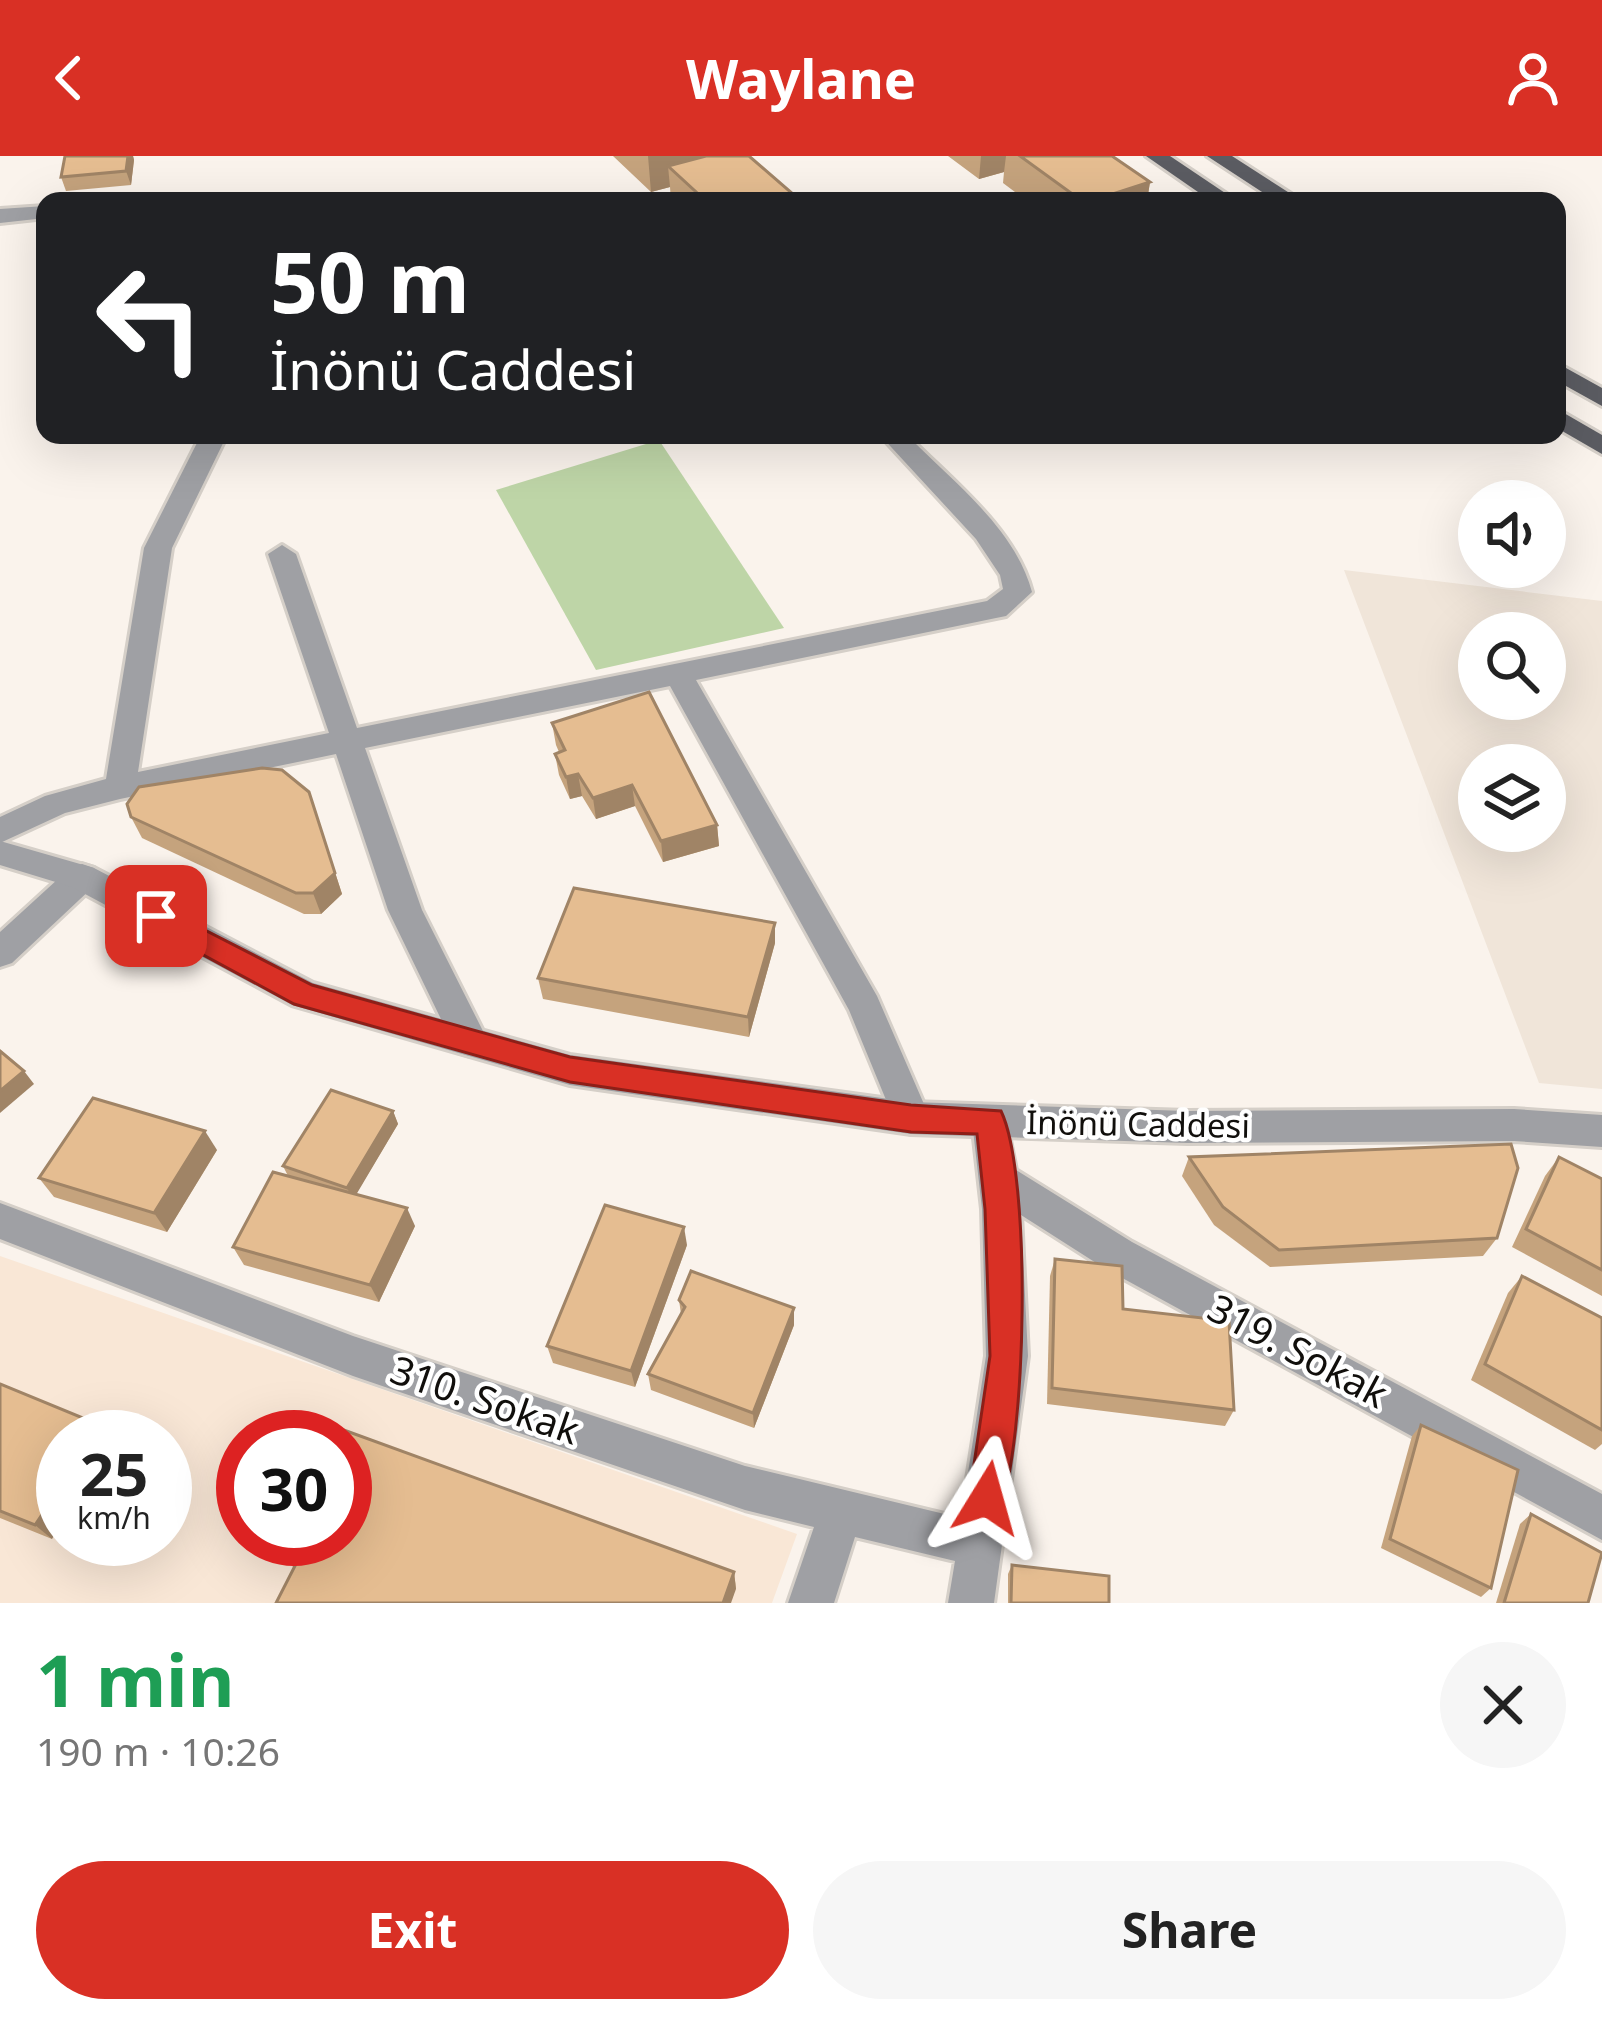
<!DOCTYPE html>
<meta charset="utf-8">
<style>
:root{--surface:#fff;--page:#f6f6f6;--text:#222;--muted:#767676;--accent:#d93025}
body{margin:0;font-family:"Noto Sans",sans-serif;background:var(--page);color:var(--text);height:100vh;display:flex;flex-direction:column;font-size:45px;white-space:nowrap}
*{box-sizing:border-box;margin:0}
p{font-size:39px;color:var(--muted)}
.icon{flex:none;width:66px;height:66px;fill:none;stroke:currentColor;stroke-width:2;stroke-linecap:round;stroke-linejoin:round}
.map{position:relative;height:1447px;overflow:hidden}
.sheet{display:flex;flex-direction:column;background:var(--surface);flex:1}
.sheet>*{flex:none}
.banner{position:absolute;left:36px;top:36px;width:1530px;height:252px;border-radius:24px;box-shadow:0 12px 48px #0002;background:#202124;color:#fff;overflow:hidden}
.controls{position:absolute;left:1458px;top:324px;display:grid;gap:24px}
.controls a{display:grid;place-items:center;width:108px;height:108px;border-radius:50%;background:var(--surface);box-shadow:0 12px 48px #0002;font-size:60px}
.speed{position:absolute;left:36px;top:1254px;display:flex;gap:24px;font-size:60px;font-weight:700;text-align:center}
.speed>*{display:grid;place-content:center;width:156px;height:156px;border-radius:50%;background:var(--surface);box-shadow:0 12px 48px #0002;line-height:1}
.speed small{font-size:30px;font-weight:400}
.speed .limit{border:18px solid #d22;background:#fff;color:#111}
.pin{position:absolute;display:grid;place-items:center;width:102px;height:102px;color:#fff;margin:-51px;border-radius:24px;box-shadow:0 6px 18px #0006}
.me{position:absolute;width:132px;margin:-66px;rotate:8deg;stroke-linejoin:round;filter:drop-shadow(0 0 9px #0008)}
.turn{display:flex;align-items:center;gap:42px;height:252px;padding:0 36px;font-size:54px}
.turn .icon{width:156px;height:156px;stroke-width:2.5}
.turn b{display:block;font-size:84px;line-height:102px}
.round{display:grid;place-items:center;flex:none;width:126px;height:126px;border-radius:63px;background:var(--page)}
.overview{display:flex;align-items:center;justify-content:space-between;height:204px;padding:0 36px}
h1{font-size:72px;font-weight:700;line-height:90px;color:#1e9e55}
.action{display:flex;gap:24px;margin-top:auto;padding:24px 36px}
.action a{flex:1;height:138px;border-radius:72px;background:var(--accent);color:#fff;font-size:48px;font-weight:700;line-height:138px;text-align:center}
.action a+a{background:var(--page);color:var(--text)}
header{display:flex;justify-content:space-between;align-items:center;height:156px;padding:0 36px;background:var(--accent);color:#fff;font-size:54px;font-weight:700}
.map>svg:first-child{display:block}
.built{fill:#f0e5d9;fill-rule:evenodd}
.education{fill:#f9e7d6;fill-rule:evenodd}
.green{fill:#bed5a7}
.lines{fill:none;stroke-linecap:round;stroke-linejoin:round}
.minor-casing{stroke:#d5cfc8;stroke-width:6}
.tertiary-casing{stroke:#d5cfc8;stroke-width:6}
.primary-casing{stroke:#d5cfc8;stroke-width:6}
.minor{fill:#9fa0a4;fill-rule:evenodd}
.tertiary{fill:#9fa0a4;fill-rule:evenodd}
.primary{fill:#5b5c62;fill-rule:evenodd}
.wall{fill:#c5a37d}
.shaded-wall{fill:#a08466}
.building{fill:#e5bd91;stroke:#a08466;stroke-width:3}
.route{fill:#d93025;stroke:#8d1f18;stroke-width:3}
.labels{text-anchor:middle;stroke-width:9;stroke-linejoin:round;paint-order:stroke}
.street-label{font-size:33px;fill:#110f0c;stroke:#fff}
.near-street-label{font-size:39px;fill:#110f0c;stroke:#fff}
</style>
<header><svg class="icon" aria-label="back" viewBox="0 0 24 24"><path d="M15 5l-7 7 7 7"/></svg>Waylane<svg class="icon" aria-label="person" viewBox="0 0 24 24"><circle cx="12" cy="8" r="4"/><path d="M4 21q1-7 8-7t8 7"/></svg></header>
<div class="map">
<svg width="1602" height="1447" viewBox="0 0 1602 1447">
<rect width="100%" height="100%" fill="#faf3ec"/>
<path class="built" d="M 1344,414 L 1602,445 L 1602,933 L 1539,927 ZM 1479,477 L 1545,477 L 1545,543 L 1479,543 ZM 1479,609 L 1545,609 L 1545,675 L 1479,675 Z"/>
<path class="education" d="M 0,1100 L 797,1378 L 772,1447 L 0,1447 ZM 63,1281 L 165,1281 L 165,1383 L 63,1383 ZM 243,1281 L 345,1281 L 345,1383 L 243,1383 Z"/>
<path class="green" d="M 659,284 L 784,472 L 596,514 L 496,334 Z"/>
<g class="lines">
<defs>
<g id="minor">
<path d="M 45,50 L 45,62 L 0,67 L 0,53 Z"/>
<path d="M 201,279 L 227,279 L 172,392 L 138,616 L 329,577 L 268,398 L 282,389 L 296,398 L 357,572 L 987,445 L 1003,433 L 1000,419 L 976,383 L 880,279 L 907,279 C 952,325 1015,372 1032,436 L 1006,460 L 996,462 L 696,524 L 877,840 L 930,962 L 924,973 L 911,978 L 898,973 L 849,854 L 670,530 L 365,592 L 422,754 L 488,885 L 483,896 L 470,900 L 457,896 L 388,754 L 336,598 L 120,643 L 65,657 L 0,687 L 0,661 L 45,640 L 106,623 L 144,392 Z"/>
<path d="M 82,708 L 94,712 L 98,721 L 94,730 L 12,807 L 0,811 L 0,776 L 70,712 Z"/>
<path d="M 991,949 L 1004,954 L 1016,1014 L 1132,1086 L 1602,1338 L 1602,1384 L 1104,1112 L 1021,1059 L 1028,1200 L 994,1447 L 948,1447 L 955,1405 L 855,1381 L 834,1447 L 788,1447 L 814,1371 L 745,1354 L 353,1220 L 0,1083 L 0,1047 L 353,1180 L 745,1310 L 961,1362 L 986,1200 L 982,1053 L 972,965 L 978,954 Z"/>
</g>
<path id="tertiary" d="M 0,685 L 94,712 L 313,827 L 570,899 L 911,946 L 1187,955 L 1514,953 L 1602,959 L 1602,991 L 1514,985 L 1187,987 L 911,978 L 570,929 L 292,849 L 72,731 L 0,709 Z"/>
<g id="primary">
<path d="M 1146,0 L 1170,0 L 1237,45 L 1211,45 Z"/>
<path d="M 1207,0 L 1232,0 L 1302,45 L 1276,45 Z"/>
<path d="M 1557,207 L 1602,232 L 1602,250 L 1557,225 Z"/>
<path d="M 1557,253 L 1602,279 L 1602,298 L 1557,272 Z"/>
</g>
</defs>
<use href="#minor" class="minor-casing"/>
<use href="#tertiary" class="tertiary-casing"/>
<use href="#primary" class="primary-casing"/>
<use href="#minor" class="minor"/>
<use href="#tertiary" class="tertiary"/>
<use href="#primary" class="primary"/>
</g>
<g class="wall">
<path d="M 65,0 L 133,0 L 134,4 L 131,29 L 66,35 L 61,21 Z"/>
<path d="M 613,0 L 749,0 L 801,45 L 671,45 L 670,31 L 651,36 Z"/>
<path d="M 948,0 L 1112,0 L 1150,26 L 1147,45 L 1027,45 L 1003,27 L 1004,16 L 979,23 Z"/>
<path d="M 552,567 L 717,669 L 719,690 L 663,706 L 635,650 L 596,663 L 582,640 L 570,643 L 559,619 L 555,598 L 559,596 L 556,589 Z"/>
<path d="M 309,636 L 342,738 L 321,758 L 304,758 L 142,682 L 131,661 Z"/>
<path d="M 775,787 L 749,881 L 543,843 L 538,822 Z"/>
<path d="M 393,955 L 398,968 L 356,1038 L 415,1070 L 379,1146 L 244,1109 L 233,1091 L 288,1020 L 283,1010 Z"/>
<path d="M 217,994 L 167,1076 L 54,1041 L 39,1022 Z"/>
<path d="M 1189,1001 L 1497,1082 L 1483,1100 L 1270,1111 L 1214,1069 L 1182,1020 Z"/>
<path d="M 1559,1001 L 1602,1023 L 1602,1140 L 1512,1091 L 1545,1020 Z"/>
<path d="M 687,1089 L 635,1231 L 553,1207 L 547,1190 Z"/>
<path d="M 1055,1103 L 1123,1153 L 1234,1254 L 1225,1270 L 1047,1248 L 1050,1120 Z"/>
<path d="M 1522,1120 L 1602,1162 L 1602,1288 L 1595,1294 L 1471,1224 L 1508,1137 Z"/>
<path d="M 679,1144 L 794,1169 L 754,1272 L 651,1234 L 648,1218 L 681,1158 Z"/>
<path d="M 0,1228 L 52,1383 L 0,1362 Z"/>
<path d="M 1421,1269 L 1491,1432 L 1481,1441 L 1381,1392 L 1412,1280 Z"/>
<path d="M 1531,1358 L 1588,1447 L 1496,1447 L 1520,1368 Z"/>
<path d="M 278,1394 L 734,1416 L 736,1433 L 294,1412 Z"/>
<path d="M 1012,1409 L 1109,1447 L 1008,1447 L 1008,1418 Z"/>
</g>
<g class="shaded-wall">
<path d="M 128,0 L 133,0 L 134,4 L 131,29 L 126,15 Z"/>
<path d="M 648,0 L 718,0 L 668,10 L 670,31 L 651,36 Z"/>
<path d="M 981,0 L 1006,0 L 1004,16 L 979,23 Z"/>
<path d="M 1150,26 L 1147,45 L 1091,45 Z"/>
<path d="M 578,618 L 582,640 L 570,643 L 566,621 Z"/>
<path d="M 632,629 L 635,650 L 596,663 L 593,642 Z"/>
<path d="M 309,636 L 342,738 L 321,758 L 313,737 Z"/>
<path d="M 717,669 L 719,690 L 663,706 L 661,685 Z"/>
<path d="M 775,767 L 775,787 L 749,881 L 748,861 Z"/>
<path d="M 24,915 L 34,928 L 0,957 L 0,935 Z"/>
<path d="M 393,955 L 398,968 L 353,1044 L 347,1032 Z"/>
<path d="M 205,975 L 217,994 L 167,1076 L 154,1057 Z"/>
<path d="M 407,1052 L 415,1070 L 379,1146 L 370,1129 Z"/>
<path d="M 684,1071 L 687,1089 L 635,1231 L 631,1215 Z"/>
<path d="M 794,1152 L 794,1169 L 754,1272 L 753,1257 Z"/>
<path d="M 100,1269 L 112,1281 L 93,1281 Z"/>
<path d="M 63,1327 L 63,1366 L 52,1383 L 35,1369 Z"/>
<path d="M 734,1416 L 736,1433 L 731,1447 L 723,1447 Z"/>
</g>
<g class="building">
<path d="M 65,0 L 128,0 L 126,15 L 61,21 Z"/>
<path d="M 706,0 L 749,0 L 801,45 L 706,45 L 668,10 Z"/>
<path d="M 1020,0 L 1112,0 L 1150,26 L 1091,45 L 1082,45 Z"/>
<path d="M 649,536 L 717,669 L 661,685 L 632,629 L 593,642 L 578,618 L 566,621 L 555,598 L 565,594 L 552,567 Z"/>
<path d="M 262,612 L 282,614 L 309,636 L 335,717 L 313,737 L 296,737 L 131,661 L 127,648 L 139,631 Z"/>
<path d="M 574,732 L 775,767 L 748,861 L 538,822 Z"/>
<path d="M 0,895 L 24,915 L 0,935 Z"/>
<path d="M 331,934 L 393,955 L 347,1032 L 283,1010 Z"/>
<path d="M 93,942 L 205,975 L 154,1057 L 39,1022 Z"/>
<path d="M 1511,988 L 1518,1012 L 1497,1082 L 1279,1094 L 1223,1051 L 1189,1001 Z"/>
<path d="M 1559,1001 L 1602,1023 L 1602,1114 L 1526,1073 Z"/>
<path d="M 273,1016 L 407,1052 L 370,1129 L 233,1091 Z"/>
<path d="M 605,1049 L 684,1071 L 631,1215 L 547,1190 Z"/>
<path d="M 1055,1103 L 1122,1110 L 1123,1153 L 1229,1165 L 1234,1254 L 1052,1232 Z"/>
<path d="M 691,1115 L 794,1152 L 753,1257 L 648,1218 L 685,1151 L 679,1144 Z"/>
<path d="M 1522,1120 L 1602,1162 L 1602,1274 L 1485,1208 Z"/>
<path d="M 0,1228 L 100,1269 L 93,1281 L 63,1281 L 63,1327 L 35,1369 L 0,1355 Z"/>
<path d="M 330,1269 L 734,1416 L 723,1447 L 276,1447 L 299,1402 L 278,1394 L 282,1383 L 345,1383 L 345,1281 L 325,1281 Z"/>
<path d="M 1421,1269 L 1518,1314 L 1491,1432 L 1390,1383 Z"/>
<path d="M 1531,1358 L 1602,1397 L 1588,1447 L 1504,1447 Z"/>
<path d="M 1012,1409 L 1109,1420 L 1109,1447 L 1011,1447 Z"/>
</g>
<path class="route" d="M 156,749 L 312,829 L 570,901 L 911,949 L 1001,955 C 1032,1020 1027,1288 999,1355 L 987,1360 L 974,1355 L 969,1342 L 990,1200 L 985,1053 L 977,978 L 911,976 L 570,926 L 294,848 L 146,768 L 142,760 L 146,753 Z"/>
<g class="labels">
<g class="street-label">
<text transform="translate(1138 968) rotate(1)" y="12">İnönü Caddesi</text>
</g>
<g class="near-street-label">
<text transform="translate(1298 1195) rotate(28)" y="14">319. Sokak</text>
<text transform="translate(485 1244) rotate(19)" y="14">310. Sokak</text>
</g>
</g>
</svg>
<div class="controls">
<a><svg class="icon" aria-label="sound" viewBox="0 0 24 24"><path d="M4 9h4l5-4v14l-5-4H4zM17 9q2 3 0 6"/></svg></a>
<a><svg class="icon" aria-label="search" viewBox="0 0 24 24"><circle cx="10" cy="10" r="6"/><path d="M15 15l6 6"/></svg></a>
<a><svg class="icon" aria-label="layers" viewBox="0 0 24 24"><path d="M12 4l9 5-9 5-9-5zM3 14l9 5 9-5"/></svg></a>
</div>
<div class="speed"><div>25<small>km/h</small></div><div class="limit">30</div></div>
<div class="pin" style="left:156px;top:760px;background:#d93025"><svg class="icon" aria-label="arrive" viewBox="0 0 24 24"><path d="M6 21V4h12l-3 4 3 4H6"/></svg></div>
<svg class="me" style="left:987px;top:1342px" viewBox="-20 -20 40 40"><path d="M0-17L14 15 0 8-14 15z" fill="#d93025" stroke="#fff" stroke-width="4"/></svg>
<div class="banner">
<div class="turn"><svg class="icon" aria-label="left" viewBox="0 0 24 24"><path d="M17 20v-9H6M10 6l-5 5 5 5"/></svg><div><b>50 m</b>İnönü Caddesi</div></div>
</div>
</div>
<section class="sheet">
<div class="overview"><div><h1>1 min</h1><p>190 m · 10:26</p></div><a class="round"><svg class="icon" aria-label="close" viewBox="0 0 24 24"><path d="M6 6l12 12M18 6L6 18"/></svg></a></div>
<div class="action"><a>Exit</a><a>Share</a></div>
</section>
